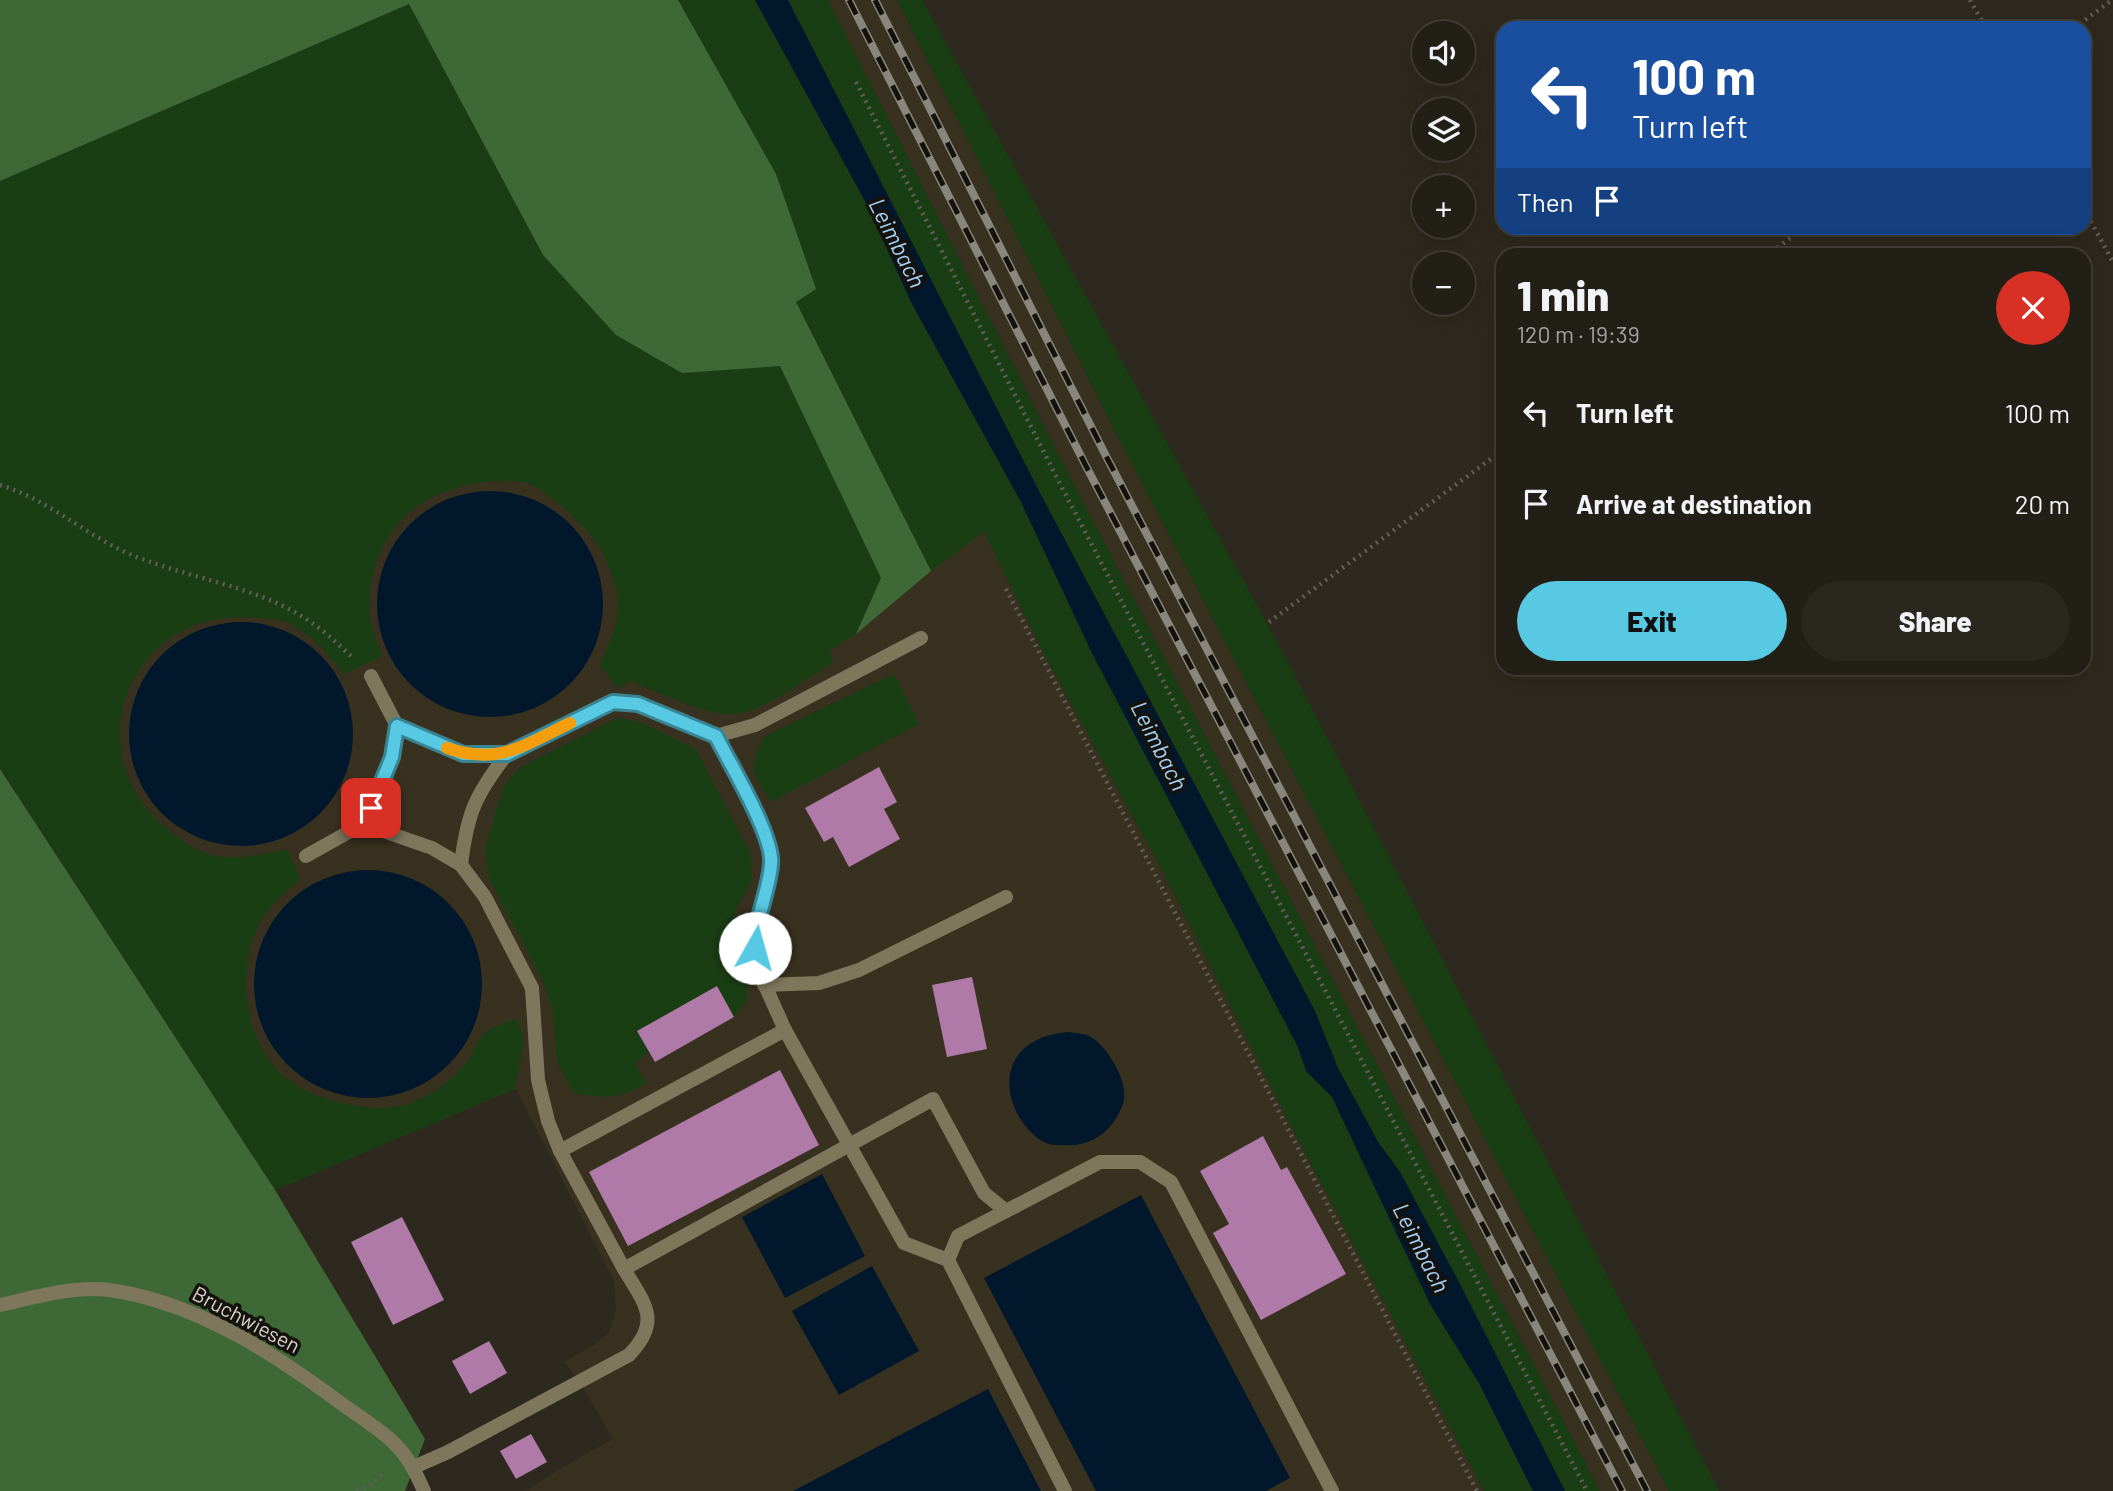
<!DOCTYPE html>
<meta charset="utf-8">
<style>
:root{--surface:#221f16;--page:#2a271f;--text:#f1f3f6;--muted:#a2a2a1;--line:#3f3d35;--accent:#57c9e2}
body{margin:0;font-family:Barlow,sans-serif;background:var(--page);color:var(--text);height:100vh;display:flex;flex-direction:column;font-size:26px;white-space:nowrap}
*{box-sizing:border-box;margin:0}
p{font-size:23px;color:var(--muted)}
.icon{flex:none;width:38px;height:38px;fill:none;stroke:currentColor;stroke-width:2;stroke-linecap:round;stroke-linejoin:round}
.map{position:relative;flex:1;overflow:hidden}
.details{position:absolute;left:1496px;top:248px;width:595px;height:427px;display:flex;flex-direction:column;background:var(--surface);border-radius:21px;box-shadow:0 7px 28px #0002,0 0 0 2px var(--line)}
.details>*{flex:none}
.banner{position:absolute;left:1496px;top:21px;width:595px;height:214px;border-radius:21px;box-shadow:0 7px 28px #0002,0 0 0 2px var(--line);background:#1a4fa0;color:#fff;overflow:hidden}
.fabs{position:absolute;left:1412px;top:21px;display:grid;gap:14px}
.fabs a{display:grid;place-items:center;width:63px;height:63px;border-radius:50%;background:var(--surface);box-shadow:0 7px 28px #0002,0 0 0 2px var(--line);font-size:35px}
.pin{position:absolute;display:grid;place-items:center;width:60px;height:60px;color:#fff;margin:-30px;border-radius:14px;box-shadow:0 4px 10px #0006}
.me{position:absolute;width:77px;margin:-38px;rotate:7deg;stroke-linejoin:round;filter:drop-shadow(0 0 5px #0008)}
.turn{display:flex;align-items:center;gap:24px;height:147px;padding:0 21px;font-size:32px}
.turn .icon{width:91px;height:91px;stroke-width:2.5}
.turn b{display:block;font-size:49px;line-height:60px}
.then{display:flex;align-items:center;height:66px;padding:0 21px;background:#0003;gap:14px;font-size:26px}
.round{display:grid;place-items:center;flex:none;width:74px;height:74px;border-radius:37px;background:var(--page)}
.summary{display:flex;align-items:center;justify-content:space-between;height:119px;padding:0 21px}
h1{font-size:42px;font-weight:800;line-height:52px}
.action{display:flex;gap:14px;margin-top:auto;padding:14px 21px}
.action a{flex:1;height:80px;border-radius:42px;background:var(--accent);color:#111;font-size:28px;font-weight:800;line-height:80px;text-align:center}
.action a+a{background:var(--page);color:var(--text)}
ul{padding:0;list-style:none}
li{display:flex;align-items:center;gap:21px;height:91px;padding:0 21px}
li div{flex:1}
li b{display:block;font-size:26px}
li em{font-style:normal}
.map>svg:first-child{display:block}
.built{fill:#393120}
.green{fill:#1a3e14}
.forest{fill:#3e6937}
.water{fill:#00172c}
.building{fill:#af7aa8}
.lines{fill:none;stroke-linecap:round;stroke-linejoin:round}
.path{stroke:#645f56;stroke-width:4.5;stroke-dasharray:2 5;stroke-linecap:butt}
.lane{stroke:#7e775c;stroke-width:14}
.street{stroke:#7e775c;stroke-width:14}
.rail-casing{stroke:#8a857d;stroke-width:8}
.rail{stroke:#15120d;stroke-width:5;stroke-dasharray:16;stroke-linecap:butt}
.route-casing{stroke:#398393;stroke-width:18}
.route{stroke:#57c9e2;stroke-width:12}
.slow{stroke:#f59e0b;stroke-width:12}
.labels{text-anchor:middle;stroke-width:7;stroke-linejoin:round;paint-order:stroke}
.street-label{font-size:21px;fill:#d6d2cb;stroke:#15120d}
.water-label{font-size:23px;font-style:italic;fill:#a3d1f7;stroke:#15120d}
</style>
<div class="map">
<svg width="2113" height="1491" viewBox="0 0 2113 1491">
<rect width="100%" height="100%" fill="#2e291e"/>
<g class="built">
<path d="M 828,0 L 897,0 L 1124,449 L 1669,1491 L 1600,1491 L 1070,477 Z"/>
<path d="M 0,181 L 796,302 L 931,570 L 984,531 L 1044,654 L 1163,872 L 1292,1128 L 1484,1491 L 526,1491 L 558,1470 L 613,1439 L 580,1382 L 564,1362 L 596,1344 L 609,1332 L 616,1310 L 614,1281 L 516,1089 L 275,1190 L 0,768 Z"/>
</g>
<g class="green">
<path d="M 678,0 L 755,0 L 865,201 L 912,304 L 1021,502 L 1092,653 L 1298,1047 L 1306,1071 L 1332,1097 L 1430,1304 L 1479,1383 L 1533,1491 L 1484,1491 L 1292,1128 L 1163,872 L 1044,654 L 984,532 L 931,571 L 796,302 Z"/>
<path d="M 788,0 L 828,0 L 1070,477 L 1600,1491 L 1565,1491 L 1461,1286 L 1400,1172 L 1378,1142 L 1338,1068 L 1315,1011 L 1040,493 Z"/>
<path d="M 897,0 L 922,0 L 1275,638 L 1719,1491 L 1669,1491 L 1124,449 Z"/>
<path d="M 409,4 L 543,255 L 682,373 L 780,365 L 881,578 L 856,634 L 830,650 L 833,663 C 804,680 771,706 738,714 C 715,720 655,691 631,681 L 618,688 L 600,665 C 609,645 620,622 618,599 C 618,589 606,558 601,549 C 588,529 549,491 526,483 C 510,478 478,482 463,486 C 400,501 366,551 370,615 C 371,628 378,643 382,656 L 344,674 C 327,654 311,632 285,622 C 276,618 264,619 254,618 C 138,605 73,741 160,823 C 205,864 230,862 287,849 L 300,879 C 284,894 268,906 258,926 C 235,975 244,1048 290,1081 C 316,1100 361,1110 392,1107 C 421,1104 450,1083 468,1061 C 475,1052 478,1036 488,1030 C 496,1025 508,1022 517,1018 L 524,1041 L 515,1089 L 275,1190 L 0,768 L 0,181 Z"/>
<path d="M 894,674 L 919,724 L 771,802 C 752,772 746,770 765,736 Z"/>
<path d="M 618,718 L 640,722 L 696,749 L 751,854 L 752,880 L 736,910 L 734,936 L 736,963 L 747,984 L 747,1000 L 734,1017 L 717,986 L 638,1030 L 649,1052 L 635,1063 L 646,1083 C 618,1099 606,1099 574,1093 L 557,1063 L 553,1012 L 544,983 L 489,879 L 485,848 L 504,785 L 519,768 Z"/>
</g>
<g class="forest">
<path d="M 0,0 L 678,0 L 776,174 L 816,289 L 796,302 L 931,571 L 856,634 L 881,578 L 780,366 L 682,373 L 616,335 L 543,255 L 409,4 L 0,181 Z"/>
<path d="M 0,769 L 275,1190 L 425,1439 L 405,1491 L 0,1491 Z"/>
</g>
<g class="water">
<path d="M 755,0 L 788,0 L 1040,493 L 1315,1011 L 1338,1068 L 1378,1142 L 1400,1172 L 1461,1286 L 1565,1491 L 1533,1491 L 1479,1383 L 1430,1304 L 1332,1097 L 1306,1071 L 1298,1047 L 1092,653 L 1021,502 L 912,304 L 865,201 Z"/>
<circle cx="490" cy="604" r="113"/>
<circle cx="241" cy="734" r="112"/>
<circle cx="368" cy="984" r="114"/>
<path d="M 1068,1032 C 1074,1033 1083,1033 1089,1036 C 1106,1044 1127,1079 1124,1099 C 1124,1105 1117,1117 1113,1123 C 1101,1138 1086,1146 1067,1145 C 1061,1145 1052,1146 1046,1143 C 1016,1129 996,1080 1020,1053 C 1033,1038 1050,1034 1068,1032 Z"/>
<path d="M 822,1174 L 865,1256 L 785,1298 L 742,1217 Z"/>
<path d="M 1141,1195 L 1290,1478 L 1266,1491 L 1096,1491 L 984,1278 Z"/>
<path d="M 872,1266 L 919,1351 L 839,1395 L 792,1311 Z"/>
<path d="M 988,1389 L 1041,1491 L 793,1491 Z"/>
</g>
<g class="building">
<path d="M 879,767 L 897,802 L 884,809 L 900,839 L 849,867 L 833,837 L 824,842 L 805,808 Z"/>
<path d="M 972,977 L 987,1049 L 947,1057 L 932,985 Z"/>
<path d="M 717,986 L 734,1017 L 655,1062 L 637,1031 Z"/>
<path d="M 780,1070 L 819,1145 L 628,1246 L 589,1172 Z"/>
<path d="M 1263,1136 L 1281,1170 L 1287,1167 L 1346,1274 L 1261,1320 L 1213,1233 L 1229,1224 L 1200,1171 Z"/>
<path d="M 402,1217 L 444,1300 L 393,1325 L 351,1242 Z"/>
<path d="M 489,1341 L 507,1373 L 470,1394 L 452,1361 Z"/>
<path d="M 531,1434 L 547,1462 L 516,1479 L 500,1451 Z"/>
</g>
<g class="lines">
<g class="path">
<path d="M 1970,0 L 1986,28"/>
<path d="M 2074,28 L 2112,0"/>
<path d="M 856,82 L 1059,482 L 1587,1491"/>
<path d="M 2084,209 L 2113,262"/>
<path d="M 1766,256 L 1804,228"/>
<path d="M 0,485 C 47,499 83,533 127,553 C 187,579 258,585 312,623 C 327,633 340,646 353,658"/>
<path d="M 1006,589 L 1477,1491"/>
<path d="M 1269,622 L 1503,450"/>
<path d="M 357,1491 L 370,1485 L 385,1471"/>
</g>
<g class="lane">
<path d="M 371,676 L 397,726 L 463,754 L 507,754 L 613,702 L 638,704 L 716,736 L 766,836 L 772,862 L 755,932 L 755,963 L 785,1030 L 904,1243 L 948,1260 L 1065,1491"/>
<path d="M 716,736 L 755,725 L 921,638"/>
<path d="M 363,824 L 432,848 L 461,865 L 485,897 L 532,988 L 538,1080 L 548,1121 L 560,1151 L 624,1269"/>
<path d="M 306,856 L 363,824 L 392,757 L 397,726"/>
<path d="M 461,865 C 467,814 475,795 507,754"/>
<path d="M 764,985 L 819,983 L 859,970 L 1006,897"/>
<path d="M 560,1151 L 785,1030"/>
<path d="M 948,1260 L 958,1236 L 1006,1211"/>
<path d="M 414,1467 L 448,1452 L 629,1355 C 662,1321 645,1304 624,1269 L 933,1099 L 984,1193 L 1006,1211 L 1100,1162 L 1140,1162 L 1171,1182 L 1332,1491"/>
</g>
<path class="street" d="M 0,1305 C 37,1297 78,1284 116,1291 C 201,1305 278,1356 346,1407 C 362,1418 379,1429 393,1442 C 408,1456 416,1473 424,1491"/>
<defs>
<g id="rail">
<path d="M 849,0 L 1087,468 L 1622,1491"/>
<path d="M 875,0 L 1107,458 L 1647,1491"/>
</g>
</defs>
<use href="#rail" class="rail-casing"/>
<use href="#rail" class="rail"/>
</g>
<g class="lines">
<defs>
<path id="route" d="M 371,808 L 392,757 L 397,726 L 463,754 L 507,754 L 613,702 L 638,704 L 716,736 C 730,764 774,836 771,864 C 769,892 755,918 755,948"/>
</defs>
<use href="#route" class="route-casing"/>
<use href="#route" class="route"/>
<path class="slow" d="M 447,748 C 498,766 525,745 570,723"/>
</g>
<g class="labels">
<g class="street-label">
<text transform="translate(246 1320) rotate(28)" y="7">Bruchwiesen</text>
</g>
<g class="water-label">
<text transform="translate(897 243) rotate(63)" y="8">Leimbach</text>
<text transform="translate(1159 746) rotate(63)" y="8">Leimbach</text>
<text transform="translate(1421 1248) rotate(63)" y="8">Leimbach</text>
</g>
</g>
</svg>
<div class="fabs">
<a><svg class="icon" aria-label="sound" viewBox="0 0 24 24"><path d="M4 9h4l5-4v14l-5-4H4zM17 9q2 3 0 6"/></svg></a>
<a><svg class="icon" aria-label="layers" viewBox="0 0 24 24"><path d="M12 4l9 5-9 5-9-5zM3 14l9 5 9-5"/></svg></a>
<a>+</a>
<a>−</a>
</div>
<div class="pin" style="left:371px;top:808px;background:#d93025"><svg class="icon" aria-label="arrive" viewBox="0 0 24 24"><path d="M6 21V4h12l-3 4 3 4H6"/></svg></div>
<svg class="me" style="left:755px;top:948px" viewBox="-20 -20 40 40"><circle r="19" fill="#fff"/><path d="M0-13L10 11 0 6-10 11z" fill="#57c9e2"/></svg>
<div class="banner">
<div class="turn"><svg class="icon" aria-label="left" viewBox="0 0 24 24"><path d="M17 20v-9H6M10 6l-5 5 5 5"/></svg><div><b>100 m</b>Turn left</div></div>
<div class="then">Then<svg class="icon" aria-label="arrive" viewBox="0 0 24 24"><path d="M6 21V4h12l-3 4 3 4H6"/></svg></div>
</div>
<section class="details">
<div class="summary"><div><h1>1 min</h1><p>120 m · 19:39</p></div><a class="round" style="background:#d93025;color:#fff"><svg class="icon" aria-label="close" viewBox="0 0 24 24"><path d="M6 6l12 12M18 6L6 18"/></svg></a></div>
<ul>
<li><svg class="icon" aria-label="left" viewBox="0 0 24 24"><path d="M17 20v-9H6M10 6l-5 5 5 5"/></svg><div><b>Turn left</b></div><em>100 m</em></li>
<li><svg class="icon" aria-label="arrive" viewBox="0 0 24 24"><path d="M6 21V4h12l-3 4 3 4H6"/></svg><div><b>Arrive at destination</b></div><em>20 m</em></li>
</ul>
<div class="action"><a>Exit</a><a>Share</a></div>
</section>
</div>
